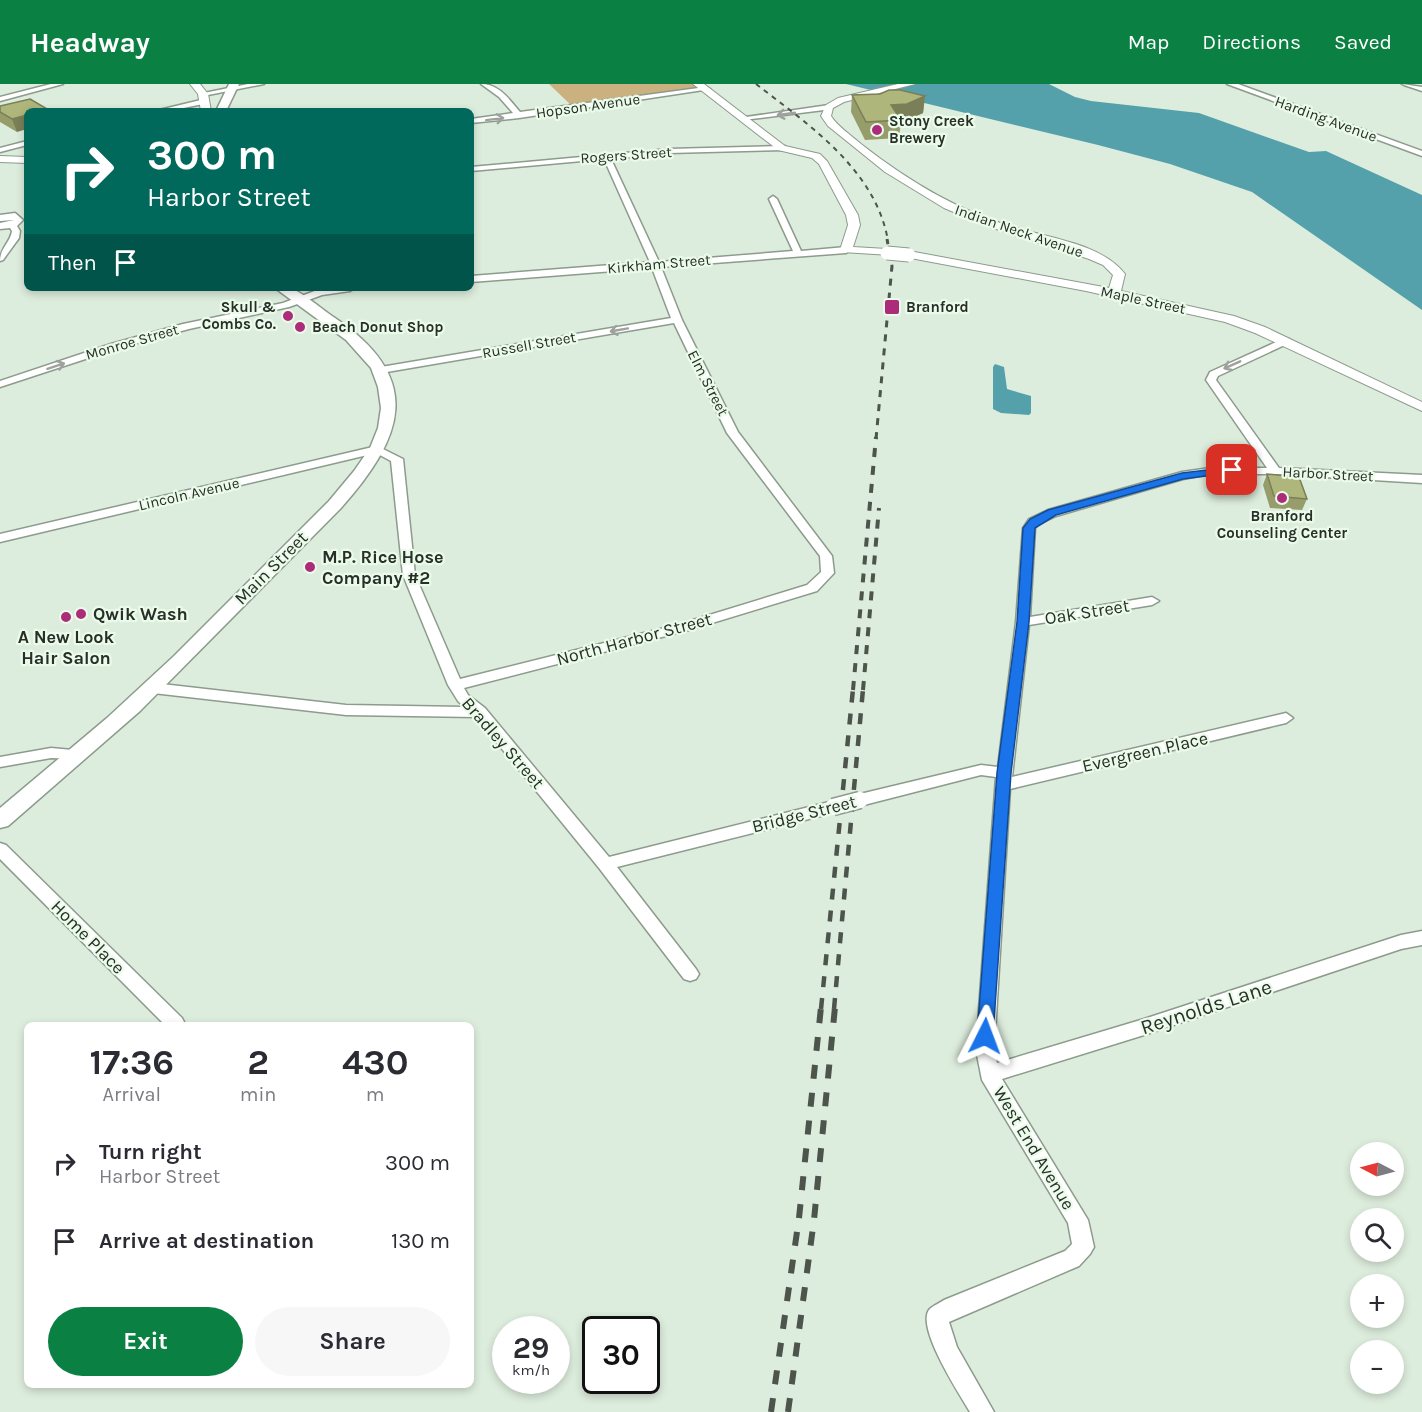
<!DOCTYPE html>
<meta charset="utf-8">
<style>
:root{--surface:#fff;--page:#f7f7f7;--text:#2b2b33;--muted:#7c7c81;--accent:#0b8043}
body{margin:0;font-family:Karla,sans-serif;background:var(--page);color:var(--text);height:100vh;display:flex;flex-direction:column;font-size:22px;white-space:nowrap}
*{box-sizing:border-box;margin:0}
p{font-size:20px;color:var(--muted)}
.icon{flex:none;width:33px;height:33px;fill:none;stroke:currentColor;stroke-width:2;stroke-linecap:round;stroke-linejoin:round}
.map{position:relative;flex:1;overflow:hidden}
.side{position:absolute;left:24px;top:938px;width:450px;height:366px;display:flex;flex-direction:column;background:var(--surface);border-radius:9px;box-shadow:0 3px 9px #0003}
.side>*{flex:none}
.hud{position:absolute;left:24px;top:24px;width:450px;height:183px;border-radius:9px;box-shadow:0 3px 9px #0003;background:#00695c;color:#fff;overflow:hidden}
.needle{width:39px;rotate:276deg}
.controls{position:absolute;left:1350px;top:1058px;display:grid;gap:12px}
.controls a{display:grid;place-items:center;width:54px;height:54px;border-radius:50%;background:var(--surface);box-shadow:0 3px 9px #0003;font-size:30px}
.speed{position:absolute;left:492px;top:1232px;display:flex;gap:12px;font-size:30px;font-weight:700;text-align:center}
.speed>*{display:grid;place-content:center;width:78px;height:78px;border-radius:50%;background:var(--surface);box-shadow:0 3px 9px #0003;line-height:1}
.speed small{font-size:15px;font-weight:400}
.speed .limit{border:3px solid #111;border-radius:9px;background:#fff;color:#111}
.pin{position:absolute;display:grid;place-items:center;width:51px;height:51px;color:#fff;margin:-26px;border-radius:12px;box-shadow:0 3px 9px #0006}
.me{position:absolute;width:66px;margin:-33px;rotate:3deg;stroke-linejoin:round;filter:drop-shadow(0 0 4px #0008)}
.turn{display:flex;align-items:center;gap:21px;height:126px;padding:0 24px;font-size:27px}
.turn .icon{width:78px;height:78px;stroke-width:2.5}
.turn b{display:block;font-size:42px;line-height:51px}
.then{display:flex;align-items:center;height:57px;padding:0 24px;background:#0003;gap:12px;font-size:22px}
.eta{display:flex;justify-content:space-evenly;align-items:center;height:102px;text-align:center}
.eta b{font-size:36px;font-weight:700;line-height:42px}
.button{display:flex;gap:12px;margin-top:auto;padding:12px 24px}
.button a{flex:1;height:69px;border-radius:36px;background:var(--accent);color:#fff;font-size:24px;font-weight:700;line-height:69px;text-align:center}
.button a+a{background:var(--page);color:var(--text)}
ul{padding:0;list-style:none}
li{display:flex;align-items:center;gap:18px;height:78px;padding:0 24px}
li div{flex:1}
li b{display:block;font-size:22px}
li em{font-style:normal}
header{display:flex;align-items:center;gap:36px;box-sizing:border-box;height:84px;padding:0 30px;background:var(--accent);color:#fff}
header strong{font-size:28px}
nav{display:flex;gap:33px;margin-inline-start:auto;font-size:21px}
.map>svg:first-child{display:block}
.green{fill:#ccb180}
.water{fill:#54a1ac}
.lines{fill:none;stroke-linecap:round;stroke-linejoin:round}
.minor-casing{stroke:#8c9b8c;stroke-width:3}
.tertiary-casing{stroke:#8c9b8c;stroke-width:2}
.secondary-casing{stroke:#8c9b8c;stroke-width:3}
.minor{fill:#fff;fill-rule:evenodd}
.tertiary{fill:#fff;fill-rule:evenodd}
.secondary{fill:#fff;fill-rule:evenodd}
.rail-far4{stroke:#4c544c;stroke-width:2;stroke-dasharray:5 5;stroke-linecap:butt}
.rail-far3{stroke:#4c544c;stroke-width:3;stroke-dasharray:7 7;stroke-linecap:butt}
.rail-far2{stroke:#4c544c;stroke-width:4;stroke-dasharray:9 9;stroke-linecap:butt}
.rail-far1{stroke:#4c544c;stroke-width:4.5;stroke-dasharray:11 11;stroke-linecap:butt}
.rail{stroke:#4c544c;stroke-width:6;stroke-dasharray:14 14;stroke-linecap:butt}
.minor-bridge-casing{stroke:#8c9b8c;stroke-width:19;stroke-linecap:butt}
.tertiary-bridge-casing{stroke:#8c9b8c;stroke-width:15;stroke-linecap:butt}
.minor-bridge{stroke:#fff;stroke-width:16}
.tertiary-bridge{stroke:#fff;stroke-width:13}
.wall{fill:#969d6b}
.shaded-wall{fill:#7a7f57}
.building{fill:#afb67c;stroke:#7a7f57;stroke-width:1.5}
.oneway{stroke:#9ea19e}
.route{fill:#1a73e8;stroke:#114b97;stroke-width:1.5}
.poi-dot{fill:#ac2c7a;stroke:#ebfbea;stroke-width:2}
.labels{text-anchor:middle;stroke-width:4.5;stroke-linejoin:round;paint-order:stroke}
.far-street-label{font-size:15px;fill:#282e28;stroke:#ebfbea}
.far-poi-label{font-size:15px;font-weight:bold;fill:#282e28;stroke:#ebfbea;text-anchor:start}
.poi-label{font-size:18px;font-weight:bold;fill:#282e28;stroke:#ebfbea;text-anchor:start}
.street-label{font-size:18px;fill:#282e28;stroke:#ebfbea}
.near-street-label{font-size:21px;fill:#282e28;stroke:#ebfbea}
</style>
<header>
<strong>Headway</strong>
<nav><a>Map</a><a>Directions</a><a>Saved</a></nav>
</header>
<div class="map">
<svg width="1422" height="1328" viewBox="0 0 1422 1328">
<rect width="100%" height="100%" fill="#ddeddd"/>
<path class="green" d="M 549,0 L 698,0 L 706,5 L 574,24 Z"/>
<g class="water">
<path d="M 846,0 L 1049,0 L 1075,13 L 1091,17 L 1199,29 L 1309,68 L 1326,67 L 1422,111 L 1422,226 L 1252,108 L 1170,80 L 1098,61 Z"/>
<path d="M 995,280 L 1004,283 L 1007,305 L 1031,312 L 1031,329 L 1029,331 L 1001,329 L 993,325 L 993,283 Z"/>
</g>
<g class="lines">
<defs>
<g id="minor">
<path d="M 51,0 L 63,0 L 0,17 L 0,13 Z"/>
<path d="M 248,0 L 264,0 L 203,12 L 199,10 Z"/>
<path d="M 481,0 C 499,0 509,15 520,28 L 706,3 L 710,5 L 519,34 L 471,39 L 471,35 L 513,29 L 499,13 Z"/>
<path d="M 1227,0 L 1238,0 L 1422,67 L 1422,72 Z"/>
<path d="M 1402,0 L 1422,3 L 1422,7 L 1404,1 Z"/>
<path d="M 205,15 L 208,19 L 169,27 L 155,27 Z"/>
<path d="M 829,21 L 832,25 L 743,36 L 739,34 Z"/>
<path d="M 27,57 L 27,61 L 0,68 L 0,64 Z"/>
<path d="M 782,62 L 785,62 L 785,66 L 669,69 L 611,75 L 659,178 L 793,167 L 769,115 L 773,112 L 777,115 L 801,167 L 846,163 L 851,166 L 846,169 L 661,183 L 682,236 L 738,348 L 832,472 L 834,489 L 817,507 L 689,546 L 464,604 L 468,611 L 485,624 L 609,773 L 833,717 L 839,719 L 841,723 L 839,727 L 833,729 L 617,783 L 696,885 L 699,890 L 696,895 L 690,897 L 684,895 L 599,784 L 476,633 L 346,631 L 153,609 L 146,604 L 153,599 L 346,621 L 464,623 L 458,617 L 448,601 L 403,491 L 391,377 L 376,369 L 0,458 L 0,450 L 377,362 L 403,375 L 415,491 L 460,595 L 680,540 L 807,501 L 821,488 L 820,472 L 727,349 L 674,239 L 381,289 L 376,286 L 381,283 L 671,234 L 652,184 L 471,198 L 471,192 L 650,178 L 604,75 L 471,87 L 471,83 L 669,65 Z"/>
<path d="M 15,129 L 23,136 L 17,142 L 20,147 L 19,154 L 3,176 L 0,177 C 0,164 10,159 12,147 L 10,144 L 0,145 L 0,139 L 14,136 L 0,137 L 0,131 Z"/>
<path d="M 355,204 L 350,207 L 322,211 L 289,223 L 189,245 L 119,264 L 0,303 L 0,297 L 111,260 L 183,240 L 283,219 L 320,205 Z"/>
<path d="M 1285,254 L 1289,255 L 1289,259 L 1218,292 L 1216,296 L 1279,384 L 1422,391 L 1422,399 L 1275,390 L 1210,390 L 1183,395 L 1056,432 L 1037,441 L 1035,444 L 1030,533 L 1152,513 L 1159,517 L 1152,521 L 1029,541 L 1012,693 L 1286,629 L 1293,634 L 1286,639 L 1010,705 L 994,966 L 997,979 L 1144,935 L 1401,851 L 1422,847 L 1422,861 L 1401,865 L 1144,951 L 1002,995 L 1088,1136 L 1094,1163 L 1090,1170 L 1079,1182 L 949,1238 L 957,1263 L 994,1328 L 970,1328 C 960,1311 916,1244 929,1226 C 932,1222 940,1219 944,1216 L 1065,1167 L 1072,1160 L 1068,1139 L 982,996 L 976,966 L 996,693 L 981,691 L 860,722 L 854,720 L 852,716 L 854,712 L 860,710 L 981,681 L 998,683 L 1016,538 L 1023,444 L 1029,435 L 1048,426 L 1182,388 L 1210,384 L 1267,384 L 1206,296 L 1210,288 Z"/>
<path d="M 51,664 L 84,667 L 87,671 L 84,675 L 51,674 L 0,683 L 0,673 Z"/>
<path d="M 0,759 L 6,761 L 182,934 L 185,940 L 164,940 L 0,775 Z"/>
</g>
<g id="tertiary">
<path d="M 190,0 L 200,0 L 208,10 L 211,27 L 201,27 L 198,10 Z"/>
<path d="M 693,0 L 704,0 L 785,62 L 820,70 L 827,77 L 858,131 L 860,141 L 853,163 L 887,165 L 893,169 L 891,171 L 842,168 L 840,166 L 848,141 L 846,131 L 819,80 L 812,74 L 778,66 Z"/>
<path d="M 898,0 L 915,0 L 844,18 L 833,24 L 831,32 C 838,43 851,51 861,60 C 907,96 956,126 1013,143 C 1048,154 1101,159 1125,190 L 1121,207 L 1234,232 L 1265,243 L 1422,318 L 1422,327 L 1255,249 L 1225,238 L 1086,207 L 905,173 L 903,171 L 909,167 L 1109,204 L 1113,191 L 1103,181 L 1089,175 L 990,143 L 944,124 L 885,88 L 828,42 L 821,32 L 826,21 L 838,14 Z"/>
<path d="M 0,72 L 27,73 L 27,79 L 0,78 Z"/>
</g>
<g id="secondary">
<path d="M 229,0 L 239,0 L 226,27 L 216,27 Z"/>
<path d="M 275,204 C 280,204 285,203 289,204 C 300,206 324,227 335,234 C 425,295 404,353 341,424 L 140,627 L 8,742 L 0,744 L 0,724 L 107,634 L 174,572 L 329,417 L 354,387 L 370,364 L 378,344 L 381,324 L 378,303 L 371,284 L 346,256 Z"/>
</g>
</defs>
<use href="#minor" class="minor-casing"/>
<use href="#tertiary" class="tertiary-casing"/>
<use href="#secondary" class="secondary-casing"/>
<use href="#minor" class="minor"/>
<use href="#tertiary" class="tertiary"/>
<use href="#secondary" class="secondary"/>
<path class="rail-far4" d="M 756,0 C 809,41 876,86 888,157"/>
<path class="rail-far3" d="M 876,355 L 892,182 L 887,155"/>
<g class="rail-far2">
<path d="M 853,606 L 876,353"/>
<path d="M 863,606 L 879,424"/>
</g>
<g class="rail-far1">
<path d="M 821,925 L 853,605"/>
<path d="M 834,925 L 863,605"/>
</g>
<g class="rail">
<path d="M 771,1328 L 799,1134 L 821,923"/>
<path d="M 788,1328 L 814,1136 L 835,923"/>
</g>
<defs>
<path id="minor-bridge" d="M 833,723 L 860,716"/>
<path id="tertiary-bridge" d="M 887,169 L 909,171"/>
</defs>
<use href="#minor-bridge" class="minor-bridge-casing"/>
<use href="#tertiary-bridge" class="tertiary-bridge-casing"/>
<use href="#minor-bridge" class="minor-bridge"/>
<use href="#tertiary-bridge" class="tertiary-bridge"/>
</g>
<g class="wall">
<path d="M 852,11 L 925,12 L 923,29 L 905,37 L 901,37 L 899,54 L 865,56 L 851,28 Z"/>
<path d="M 0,22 L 49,26 L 50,27 L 27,27 L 17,48 L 0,38 Z"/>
<path d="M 1267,390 L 1307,415 L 1302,426 L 1270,424 L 1263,401 Z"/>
</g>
<g class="shaded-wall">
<path d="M 925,12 L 923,29 L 905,37 L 901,37 L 891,21 Z"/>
<path d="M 27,31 L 27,45 L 17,48 L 12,35 Z"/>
</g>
<g class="building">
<path d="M 889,6 L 900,6 L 925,12 L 907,20 L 891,21 L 901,36 L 866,38 L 852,11 L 880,10 Z"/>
<path d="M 30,15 L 49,26 L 43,27 L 27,27 L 27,31 L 12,35 L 0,28 L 0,22 Z"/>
<path d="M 1267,390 L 1299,393 L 1307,415 L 1274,412 Z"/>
</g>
<defs><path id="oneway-shaft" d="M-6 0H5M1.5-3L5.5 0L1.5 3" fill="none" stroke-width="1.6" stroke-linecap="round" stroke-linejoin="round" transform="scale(1.5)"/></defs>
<g class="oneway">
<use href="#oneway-shaft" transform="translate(786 30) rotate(172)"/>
<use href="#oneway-shaft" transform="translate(495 35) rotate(-7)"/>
<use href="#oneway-shaft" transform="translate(619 246) rotate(170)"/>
<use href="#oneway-shaft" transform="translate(1232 281) rotate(156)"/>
<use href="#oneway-shaft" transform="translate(56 282) rotate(-18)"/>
</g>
<path class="route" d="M 1232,383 L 1237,386 L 1236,388 L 1183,395 L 1056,431 L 1035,444 L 1029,538 L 1011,689 L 993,952 L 991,957 L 985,959 L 979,957 L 977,952 L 997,689 L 1017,538 L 1023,444 L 1030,435 L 1048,426 L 1182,389 Z"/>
<g class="poi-dot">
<circle cx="877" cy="46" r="6"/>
<rect x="884" y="215" width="16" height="16" rx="3"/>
<circle cx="288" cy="232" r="6"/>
<circle cx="300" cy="243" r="6"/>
<circle cx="1282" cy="414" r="6"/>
<circle cx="310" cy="483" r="6"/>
<circle cx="81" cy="530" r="6"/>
<circle cx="66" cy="533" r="6"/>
</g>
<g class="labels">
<g class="far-street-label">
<text transform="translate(588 22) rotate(-8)" y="5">Hopson Avenue</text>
<text transform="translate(1326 35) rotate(20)" y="5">Harding Avenue</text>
<text transform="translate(626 71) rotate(-4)" y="5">Rogers Street</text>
<text transform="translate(1019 147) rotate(19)" y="5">Indian Neck Avenue</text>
<text transform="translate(659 180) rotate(-5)" y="5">Kirkham Street</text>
<text transform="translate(1143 216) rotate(12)" y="5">Maple Street</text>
<text transform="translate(132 258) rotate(-16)" y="5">Monroe Street</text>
<text transform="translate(529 261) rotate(-10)" y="5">Russell Street</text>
<text transform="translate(708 299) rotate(63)" y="5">Elm Street</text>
<text transform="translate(1328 390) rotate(3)" y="5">Harbor Street</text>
<text transform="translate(189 410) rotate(-13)" y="5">Lincoln Avenue</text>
</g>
<g class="far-poi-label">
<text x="889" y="42">Stony Creek<tspan x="889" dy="17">Brewery</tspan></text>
<text x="276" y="228" text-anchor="end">Skull &amp;<tspan x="276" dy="17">Combs Co.</tspan></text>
<text x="906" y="228">Branford</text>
<text x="312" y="248">Beach Donut Shop</text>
<text x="1282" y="437" text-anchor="middle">Branford<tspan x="1282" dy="17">Counseling Center</tspan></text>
</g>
<g class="poi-label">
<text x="322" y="479">M.P. Rice Hose<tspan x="322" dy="21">Company #2</tspan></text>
<text x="93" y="536">Qwik Wash</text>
<text x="66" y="559" text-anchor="middle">A New Look<tspan x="66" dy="21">Hair Salon</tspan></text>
</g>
<g class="street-label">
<text transform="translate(271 484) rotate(-45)" y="6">Main Street</text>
<text transform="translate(1087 528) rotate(-9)" y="6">Oak Street</text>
<text transform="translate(634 555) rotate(-15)" y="6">North Harbor Street</text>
<text transform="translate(503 659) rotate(49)" y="6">Bradley Street</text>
<text transform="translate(1145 668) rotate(-13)" y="6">Evergreen Place</text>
<text transform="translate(804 730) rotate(-14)" y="6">Bridge Street</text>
<text transform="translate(88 853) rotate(45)" y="6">Home Place</text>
<text transform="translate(1034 1064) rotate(59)" y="6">West End Avenue</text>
</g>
<g class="near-street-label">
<text transform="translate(1206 923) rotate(-18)" y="7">Reynolds Lane</text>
</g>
</g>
</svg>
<div class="controls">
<a><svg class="needle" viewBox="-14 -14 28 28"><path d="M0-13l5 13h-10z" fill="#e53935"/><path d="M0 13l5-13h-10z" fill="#7c7c81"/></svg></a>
<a><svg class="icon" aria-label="search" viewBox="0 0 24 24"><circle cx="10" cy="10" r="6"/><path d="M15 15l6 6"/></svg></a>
<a>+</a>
<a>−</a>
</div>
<div class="speed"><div>29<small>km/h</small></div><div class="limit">30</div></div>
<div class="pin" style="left:1232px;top:386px;background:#d93025"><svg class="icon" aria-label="arrive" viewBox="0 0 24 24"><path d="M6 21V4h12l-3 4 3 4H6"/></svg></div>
<svg class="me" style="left:985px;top:952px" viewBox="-20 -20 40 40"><path d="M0-17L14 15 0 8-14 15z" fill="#1a73e8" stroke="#fff" stroke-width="4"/></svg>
<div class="hud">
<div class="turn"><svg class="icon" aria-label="right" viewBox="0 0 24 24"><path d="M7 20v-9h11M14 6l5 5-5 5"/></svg><div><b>300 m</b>Harbor Street</div></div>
<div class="then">Then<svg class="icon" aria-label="arrive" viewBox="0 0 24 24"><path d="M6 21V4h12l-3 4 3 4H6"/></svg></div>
</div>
<section class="side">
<div class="eta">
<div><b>17:36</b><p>Arrival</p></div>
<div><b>2</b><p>min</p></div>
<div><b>430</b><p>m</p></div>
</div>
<ul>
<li><svg class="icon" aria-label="right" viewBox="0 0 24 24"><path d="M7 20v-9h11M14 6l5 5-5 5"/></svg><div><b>Turn right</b><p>Harbor Street</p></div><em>300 m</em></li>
<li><svg class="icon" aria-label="arrive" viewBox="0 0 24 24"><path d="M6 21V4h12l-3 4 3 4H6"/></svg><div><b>Arrive at destination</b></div><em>130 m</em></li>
</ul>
<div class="button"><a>Exit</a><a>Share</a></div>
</section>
</div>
